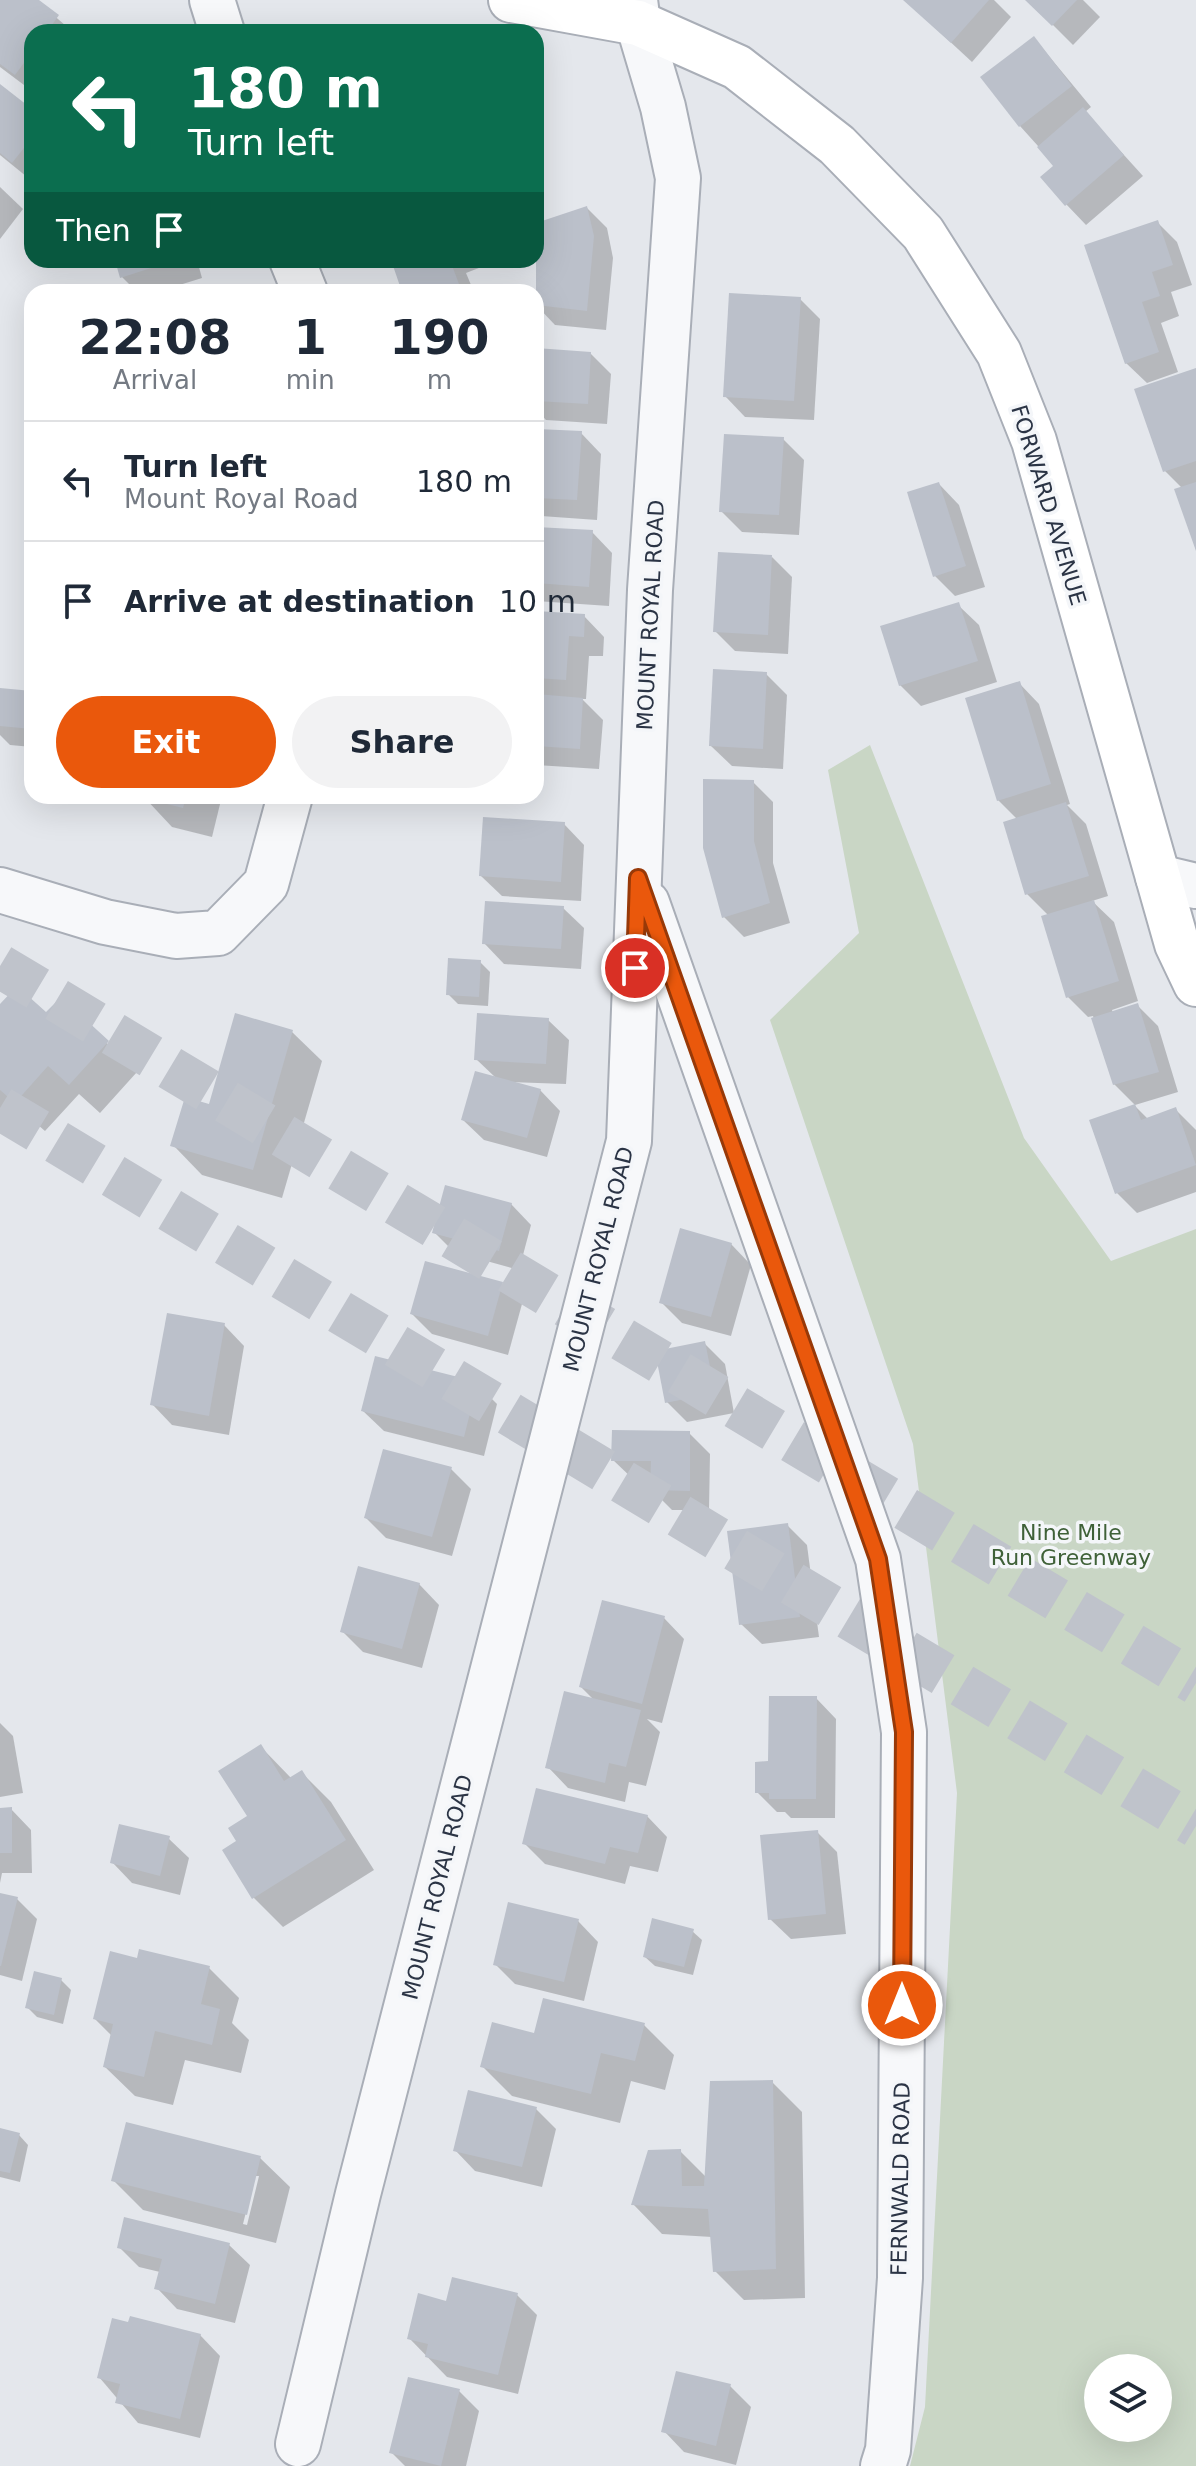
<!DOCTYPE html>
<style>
:root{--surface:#fff;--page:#f2f2f3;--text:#1f2937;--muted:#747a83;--line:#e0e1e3;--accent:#ea580c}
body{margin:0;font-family:"DejaVu Sans",sans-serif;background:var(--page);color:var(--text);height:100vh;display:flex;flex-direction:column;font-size:30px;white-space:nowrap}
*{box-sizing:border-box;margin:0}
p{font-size:26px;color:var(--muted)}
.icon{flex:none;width:44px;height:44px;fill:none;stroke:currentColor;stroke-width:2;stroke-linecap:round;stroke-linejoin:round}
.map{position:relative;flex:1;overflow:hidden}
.sheet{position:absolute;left:24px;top:284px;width:520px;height:520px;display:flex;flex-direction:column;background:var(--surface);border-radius:24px;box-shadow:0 8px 32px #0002}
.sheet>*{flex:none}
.top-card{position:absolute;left:24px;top:24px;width:520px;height:244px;border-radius:24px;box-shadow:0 8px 32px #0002;background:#0b6e4f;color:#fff;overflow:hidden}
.buttons{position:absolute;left:1084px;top:2354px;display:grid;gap:16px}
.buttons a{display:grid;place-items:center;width:88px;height:88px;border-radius:50%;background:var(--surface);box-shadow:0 8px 32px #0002;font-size:40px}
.pin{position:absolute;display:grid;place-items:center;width:68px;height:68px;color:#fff;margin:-34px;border:4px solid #fff;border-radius:50%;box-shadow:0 2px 8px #0007}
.me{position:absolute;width:88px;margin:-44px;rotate:0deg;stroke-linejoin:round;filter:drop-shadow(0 0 6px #0008)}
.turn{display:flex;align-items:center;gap:28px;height:168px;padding:0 32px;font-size:36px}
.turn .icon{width:104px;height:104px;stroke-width:2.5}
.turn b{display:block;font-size:56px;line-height:68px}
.then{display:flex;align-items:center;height:76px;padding:0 32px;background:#0003;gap:16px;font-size:30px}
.eta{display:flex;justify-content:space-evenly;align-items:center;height:136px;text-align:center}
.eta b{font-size:48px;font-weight:600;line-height:56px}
.action{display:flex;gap:16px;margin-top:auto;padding:16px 32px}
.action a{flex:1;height:92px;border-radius:48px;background:var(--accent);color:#fff;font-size:32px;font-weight:600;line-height:92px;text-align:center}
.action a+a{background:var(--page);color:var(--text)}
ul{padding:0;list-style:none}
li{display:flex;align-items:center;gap:24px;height:120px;padding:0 32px;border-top:2px solid var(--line)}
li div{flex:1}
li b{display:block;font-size:30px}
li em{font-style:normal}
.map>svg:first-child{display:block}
.green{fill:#c9d6c5;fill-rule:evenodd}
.shadow{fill:#0003;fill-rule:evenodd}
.building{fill:#bbc0ca}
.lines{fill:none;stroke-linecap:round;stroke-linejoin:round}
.motorway-tunnel{stroke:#bfc3cb;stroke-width:44;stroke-dasharray:44 22;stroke-linecap:butt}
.minor-casing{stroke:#a9aeb7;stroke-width:48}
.secondary-casing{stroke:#a9aeb7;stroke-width:48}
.minor{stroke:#f7f8fa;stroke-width:44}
.secondary{stroke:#fff;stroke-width:44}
.route-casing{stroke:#983908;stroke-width:20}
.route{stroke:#ea580c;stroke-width:14}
.labels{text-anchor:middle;stroke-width:7;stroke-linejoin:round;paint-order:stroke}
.street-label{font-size:22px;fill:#2b3445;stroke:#f4f6f9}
.park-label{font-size:22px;fill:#3f6138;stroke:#f4f6f9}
</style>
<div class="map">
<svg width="1196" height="2466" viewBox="0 0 1196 2466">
<rect width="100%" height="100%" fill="#e4e7ec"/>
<path class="green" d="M 870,745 L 1024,1138 L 1111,1261 L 1196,1229 L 1196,2466 L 910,2466 L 925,2407 L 957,1793 L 913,1444 L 770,1020 L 859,933 L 828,770 ZM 1098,2368 L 1158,2368 L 1158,2428 L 1098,2428 Z"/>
<g class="shadow">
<path d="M 0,0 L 36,0 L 73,32 L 32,32 L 32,91 L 0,67 Z"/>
<path d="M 905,0 L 994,0 L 1011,17 L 972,62 Z"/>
<path d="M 1028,0 L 1083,0 L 1100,17 L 1073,45 Z"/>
<path d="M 1034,38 L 1091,107 L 1085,112 L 1143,176 L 1086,225 L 1066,204 L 1056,166 L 1020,126 Z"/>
<path d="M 0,86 L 32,112 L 32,181 L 0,155 Z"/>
<path d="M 0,187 L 23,209 L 0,239 Z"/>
<path d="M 587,208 L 607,228 L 613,258 L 606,330 L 555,325 L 536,305 L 536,225 Z"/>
<path d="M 1157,222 L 1177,242 L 1192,285 L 1171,292 L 1179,316 L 1161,323 L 1178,372 L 1147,383 L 1126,363 Z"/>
<path d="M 117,260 L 197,260 L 202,278 L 157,292 L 137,292 L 122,277 Z"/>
<path d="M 393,260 L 482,260 L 484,266 L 466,273 L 474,292 L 404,292 Z"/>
<path d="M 800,299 L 820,319 L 814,420 L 745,417 L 725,396 Z"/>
<path d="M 536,350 L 590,353 L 611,374 L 607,424 L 546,420 L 536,409 Z"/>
<path d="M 1196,370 L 1196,547 L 1182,488 L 1165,471 Z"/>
<path d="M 581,433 L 601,454 L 597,520 L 541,516 L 536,511 L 536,449 Z"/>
<path d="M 783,439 L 804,460 L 799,535 L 742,532 L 721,511 Z"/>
<path d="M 939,484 L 959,505 L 985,587 L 955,596 L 935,576 Z"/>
<path d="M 536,529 L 592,532 L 612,553 L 609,606 L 536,601 Z"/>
<path d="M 772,557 L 792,577 L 788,654 L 735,651 L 715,631 Z"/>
<path d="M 958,605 L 979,625 L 997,682 L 921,706 L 900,685 Z"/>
<path d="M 536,613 L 584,616 L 604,637 L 603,656 L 589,656 L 586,699 L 582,699 L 603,720 L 599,769 L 536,765 Z"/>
<path d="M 766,674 L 787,695 L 783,769 L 732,766 L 711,746 Z"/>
<path d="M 1019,683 L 1039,704 L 1070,804 L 1067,805 L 1086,824 L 1108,896 L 1092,901 L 1114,922 L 1138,1001 L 1112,1010 L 1113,1013 L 1138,1006 L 1158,1026 L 1178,1092 L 1135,1105 L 1114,1084 L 1093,1016 L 1088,1017 L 1068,997 L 1049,916 L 1027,894 L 1017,819 L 998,800 Z"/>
<path d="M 0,690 L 32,693 L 32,747 L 10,745 L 0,735 Z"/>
<path d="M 753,782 L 773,802 L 773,863 L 790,923 L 744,937 L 724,917 Z"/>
<path d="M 143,796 L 222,796 L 212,837 L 172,827 Z"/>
<path d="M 564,824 L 584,845 L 581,901 L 502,896 L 481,876 Z"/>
<path d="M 563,908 L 584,928 L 581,969 L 504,964 L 484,943 Z"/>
<path d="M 480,962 L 490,972 L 488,1006 L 458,1004 L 448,994 Z"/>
<path d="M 61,1000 L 137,1072 L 100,1113 L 79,1094 L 45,1131 L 23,1112 L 8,1128 L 0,1121 L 0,1007 L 46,1015 Z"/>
<path d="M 548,1020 L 569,1040 L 566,1084 L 509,1082 L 540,1090 L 560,1111 L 547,1157 L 484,1140 L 463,1120 L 496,1078 L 476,1059 Z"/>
<path d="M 292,1032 L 322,1061 L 282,1198 L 202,1175 L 173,1145 Z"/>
<path d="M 1135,1106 L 1148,1119 L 1175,1109 L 1196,1130 L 1196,1192 L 1137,1213 L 1117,1193 Z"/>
<path d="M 511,1204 L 531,1225 L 519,1270 L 454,1252 L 434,1232 Z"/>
<path d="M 731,1244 L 751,1265 L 731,1336 L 682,1323 L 662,1303 Z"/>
<path d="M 501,1284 L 522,1304 L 508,1355 L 432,1334 L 412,1314 Z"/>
<path d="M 224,1325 L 244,1346 L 229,1435 L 172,1425 L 152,1404 Z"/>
<path d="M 705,1344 L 725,1364 L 734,1413 L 687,1422 L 667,1402 Z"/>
<path d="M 477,1384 L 497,1404 L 484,1456 L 384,1431 L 363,1411 Z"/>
<path d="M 689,1433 L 710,1454 L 709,1510 L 672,1510 L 652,1490 L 652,1481 L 634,1480 L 613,1460 Z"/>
<path d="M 451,1469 L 471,1489 L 452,1556 L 386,1538 L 366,1518 Z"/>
<path d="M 787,1525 L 807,1545 L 819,1637 L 762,1644 L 741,1624 Z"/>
<path d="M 419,1584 L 439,1605 L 422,1668 L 363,1652 L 342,1631 Z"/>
<path d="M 664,1618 L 684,1639 L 662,1723 L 647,1719 L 660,1732 L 646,1786 L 629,1782 L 625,1802 L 568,1788 L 548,1767 L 595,1701 L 581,1687 Z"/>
<path d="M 816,1698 L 836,1719 L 835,1818 L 791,1818 L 785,1812 L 777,1812 L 757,1792 Z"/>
<path d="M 0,1723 L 13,1736 L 23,1793 L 0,1797 Z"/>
<path d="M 261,1747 L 292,1779 L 302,1773 L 331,1802 L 374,1870 L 283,1927 L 254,1898 L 239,1841 L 249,1817 Z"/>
<path d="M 11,1809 L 31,1830 L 32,1873 L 2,1873 L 0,1883 L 0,1810 Z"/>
<path d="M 647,1816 L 667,1837 L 658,1872 L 630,1866 L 625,1884 L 545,1864 L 525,1844 Z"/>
<path d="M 817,1832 L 837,1852 L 846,1934 L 791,1939 L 770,1919 Z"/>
<path d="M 168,1838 L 189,1858 L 180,1895 L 132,1883 L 112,1862 Z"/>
<path d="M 0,1895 L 17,1899 L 37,1919 L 22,1981 L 0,1975 Z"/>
<path d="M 578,1921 L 598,1942 L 584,2001 L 515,1984 L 495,1964 Z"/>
<path d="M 692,1931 L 702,1940 L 693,1975 L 655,1966 L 645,1957 Z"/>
<path d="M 138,1961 L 209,1968 L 239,1998 L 232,2023 L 249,2040 L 241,2073 L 185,2060 L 173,2105 L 135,2096 L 105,2067 L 112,2036 L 95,2019 Z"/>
<path d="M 61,1980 L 71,1990 L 63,2024 L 37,2017 L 27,2007 Z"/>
<path d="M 644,2025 L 674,2055 L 665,2090 L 631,2081 L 620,2123 L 512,2096 L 483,2067 L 535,2035 Z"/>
<path d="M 772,2082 L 802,2112 L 805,2298 L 744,2300 L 715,2271 L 712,2237 L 662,2234 L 633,2204 L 680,2151 L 706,2177 Z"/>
<path d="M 536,2109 L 556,2129 L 542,2187 L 475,2171 L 455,2150 Z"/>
<path d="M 0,2130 L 19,2135 L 28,2145 L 20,2182 L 0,2177 Z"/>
<path d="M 260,2158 L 290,2187 L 276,2243 L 143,2210 L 113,2180 ZM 255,2176 L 259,2176 L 247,2225 L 243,2224 Z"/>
<path d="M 229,2245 L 250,2265 L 235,2323 L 177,2309 L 157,2288 L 160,2272 L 139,2267 L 119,2247 Z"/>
<path d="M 517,2295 L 537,2315 L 518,2394 L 447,2377 L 409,2338 L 448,2303 Z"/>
<path d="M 200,2335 L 220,2356 L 200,2438 L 138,2423 L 99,2377 Z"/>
<path d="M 730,2386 L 751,2407 L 736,2465 L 684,2452 L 664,2431 Z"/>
<path d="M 459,2391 L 479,2411 L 466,2466 L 405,2466 L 391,2452 Z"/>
</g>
<g class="building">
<path d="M 0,0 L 39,0 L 59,15 L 47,32 L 32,32 L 32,52 L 15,75 L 0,64 Z"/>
<path d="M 903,0 L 989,0 L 951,43 Z"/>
<path d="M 1025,0 L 1077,0 L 1052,26 Z"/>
<path d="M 1034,36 L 1072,86 L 1019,127 L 980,77 Z"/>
<path d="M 0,84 L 32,109 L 32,138 L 12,163 L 0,153 Z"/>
<path d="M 1083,107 L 1124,155 L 1065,206 L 1040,177 L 1053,166 L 1037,147 Z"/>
<path d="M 587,206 L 594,236 L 587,311 L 536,305 L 536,223 Z"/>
<path d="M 1158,220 L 1173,265 L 1152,272 L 1160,296 L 1142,302 L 1159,352 L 1125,364 L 1084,245 Z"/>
<path d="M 115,260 L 173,260 L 173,261 L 120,278 Z"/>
<path d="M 391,260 L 450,260 L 459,284 L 439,292 L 402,292 Z"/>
<path d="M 729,293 L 801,297 L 794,401 L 723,397 Z"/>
<path d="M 536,348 L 591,352 L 588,404 L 536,401 Z"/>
<path d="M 1196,368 L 1196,461 L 1163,472 L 1134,389 Z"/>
<path d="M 537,429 L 582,431 L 577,500 L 536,498 Z"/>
<path d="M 724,434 L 784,437 L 779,515 L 719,512 Z"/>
<path d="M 939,482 L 966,566 L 933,577 L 907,492 Z"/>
<path d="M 1196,482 L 1196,551 L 1174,489 Z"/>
<path d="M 536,527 L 593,530 L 589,587 L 536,583 Z"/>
<path d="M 718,552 L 772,555 L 768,635 L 713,632 Z"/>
<path d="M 959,602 L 978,661 L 899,686 L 880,626 Z"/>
<path d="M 536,611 L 585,614 L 584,637 L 569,636 L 566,680 L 536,678 Z"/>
<path d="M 713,669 L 767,672 L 763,749 L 709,746 Z"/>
<path d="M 1020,681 L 1051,784 L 997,801 L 965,698 Z"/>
<path d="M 0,688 L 32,691 L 32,729 L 0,726 Z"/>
<path d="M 536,694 L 583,698 L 580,749 L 536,746 Z"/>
<path d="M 703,779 L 754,780 L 754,841 L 770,903 L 722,918 L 703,848 Z"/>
<path d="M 135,796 L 186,796 L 183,808 Z"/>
<path d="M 1066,802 L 1089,876 L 1025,895 L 1003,822 Z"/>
<path d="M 483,817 L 565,822 L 561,882 L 479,876 Z"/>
<path d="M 1094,900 L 1119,981 L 1066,998 L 1041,916 Z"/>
<path d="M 485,901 L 564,906 L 561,949 L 482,944 Z"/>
<path d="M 448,958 L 481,960 L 479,997 L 446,995 Z"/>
<path d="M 17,986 L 46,1012 L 61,997 L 109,1041 L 69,1085 L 48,1066 L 15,1103 L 0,1090 L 0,1004 Z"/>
<path d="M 1138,1003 L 1159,1072 L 1113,1085 L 1091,1018 Z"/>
<path d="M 235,1013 L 293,1030 L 253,1170 L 170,1146 L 185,1097 L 209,1104 Z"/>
<path d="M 477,1013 L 549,1018 L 546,1064 L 474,1060 Z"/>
<path d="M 475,1071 L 541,1089 L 527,1138 L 461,1120 Z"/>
<path d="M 1135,1104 L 1141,1120 L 1176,1107 L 1196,1165 L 1115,1194 L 1089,1120 Z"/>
<path d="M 445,1185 L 512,1203 L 499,1251 L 432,1233 Z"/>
<path d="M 680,1228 L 732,1243 L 711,1317 L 659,1303 Z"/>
<path d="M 425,1261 L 503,1282 L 488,1336 L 410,1314 Z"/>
<path d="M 167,1313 L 225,1323 L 209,1416 L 150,1405 Z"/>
<path d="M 705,1341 L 715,1393 L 665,1403 L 655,1351 Z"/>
<path d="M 375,1356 L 478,1382 L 464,1437 L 361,1411 Z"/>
<path d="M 612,1430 L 690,1431 L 690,1491 L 650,1490 L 651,1461 L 611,1461 Z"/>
<path d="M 383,1449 L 452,1467 L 432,1537 L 364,1518 Z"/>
<path d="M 788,1523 L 800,1617 L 739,1625 L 727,1531 Z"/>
<path d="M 358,1566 L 420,1583 L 402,1649 L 340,1632 Z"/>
<path d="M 602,1600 L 665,1616 L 642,1704 L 579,1687 Z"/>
<path d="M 564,1691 L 641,1710 L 626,1767 L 609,1763 L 605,1783 L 545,1768 Z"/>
<path d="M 769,1696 L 817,1696 L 816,1799 L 769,1799 L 769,1793 L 755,1793 L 755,1762 L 768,1761 Z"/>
<path d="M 261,1744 L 284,1781 L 302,1770 L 346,1840 L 252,1899 L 222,1850 L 236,1841 L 228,1828 L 247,1816 L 218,1771 Z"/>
<path d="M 536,1788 L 648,1815 L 638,1853 L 610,1847 L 605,1864 L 522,1844 Z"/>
<path d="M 12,1807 L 12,1853 L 0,1853 L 0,1808 Z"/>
<path d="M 119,1824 L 170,1836 L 160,1876 L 110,1863 Z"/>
<path d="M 818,1830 L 826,1914 L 768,1920 L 760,1835 Z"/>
<path d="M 0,1893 L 18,1897 L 1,1966 L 0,1966 Z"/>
<path d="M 508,1902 L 579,1919 L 564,1982 L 493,1965 Z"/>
<path d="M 652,1918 L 694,1929 L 684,1967 L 643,1957 Z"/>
<path d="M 139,1949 L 210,1966 L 201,2004 L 220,2009 L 212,2045 L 155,2031 L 144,2077 L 103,2067 L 113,2024 L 93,2019 L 110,1951 L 137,1958 Z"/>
<path d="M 34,1971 L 62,1978 L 54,2015 L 25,2008 Z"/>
<path d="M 543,1998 L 645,2023 L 635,2061 L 601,2053 L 591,2094 L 480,2067 L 492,2022 L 534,2033 Z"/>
<path d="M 773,2080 L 776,2269 L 713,2272 L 708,2209 L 631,2205 L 648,2150 L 681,2149 L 682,2186 L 704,2186 L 710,2081 Z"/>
<path d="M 468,2090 L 537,2107 L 522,2167 L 453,2151 Z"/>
<path d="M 126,2122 L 261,2156 L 247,2215 L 111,2181 Z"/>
<path d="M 0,2128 L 20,2133 L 10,2173 L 0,2171 Z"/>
<path d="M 124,2217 L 230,2243 L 215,2304 L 154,2289 L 162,2259 L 117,2248 Z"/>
<path d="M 452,2277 L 518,2293 L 498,2375 L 425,2357 L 428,2344 L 407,2339 L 418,2293 L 446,2301 Z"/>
<path d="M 130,2316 L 201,2334 L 180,2419 L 115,2403 L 120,2384 L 97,2378 L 112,2318 L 128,2322 Z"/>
<path d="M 676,2371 L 731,2384 L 716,2446 L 661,2432 Z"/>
<path d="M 408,2377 L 460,2389 L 441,2466 L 389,2453 Z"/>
</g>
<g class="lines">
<g class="motorway-tunnel">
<path d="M 0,966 L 1196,1683"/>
<path d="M 0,1108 L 1196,1826"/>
</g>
<defs>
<g id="minor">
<path d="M 212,0 L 222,32"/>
<path d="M 292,260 L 305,292"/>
<path d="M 1158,877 L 1196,886"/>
<path d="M 0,890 L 105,922 L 176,936 L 218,933 L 266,884 L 290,796"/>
<path d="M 647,903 L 878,1559 L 904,1732 L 900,2278 L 888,2450 L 883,2466"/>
<path d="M 298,2444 L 358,2194 L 629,1141 L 650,590 L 678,178 L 663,107 L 638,23 L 635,0"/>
</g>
<path id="secondary" d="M 511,0 L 638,23 L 737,67 L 837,145 L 923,233 L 999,353 L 1034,441 L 1177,944 L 1196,984"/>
</defs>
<use href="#minor" class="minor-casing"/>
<use href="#secondary" class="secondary-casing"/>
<use href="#minor" class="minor"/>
<use href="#secondary" class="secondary"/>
</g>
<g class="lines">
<defs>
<path id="route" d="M 635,968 L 638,878 L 878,1559 L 904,1732 L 902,2005"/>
</defs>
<use href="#route" class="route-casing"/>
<use href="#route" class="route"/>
</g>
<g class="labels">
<g class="street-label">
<text transform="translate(1049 505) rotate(73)" y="8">FORWARD AVENUE</text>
<text transform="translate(650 615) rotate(-87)" y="8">MOUNT ROYAL ROAD</text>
<text transform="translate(598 1259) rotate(-76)" y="8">MOUNT ROYAL ROAD</text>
<text transform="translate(437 1887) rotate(-76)" y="8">MOUNT ROYAL ROAD</text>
<text transform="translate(900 2179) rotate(-89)" y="8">FERNWALD ROAD</text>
</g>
<g class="park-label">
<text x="1071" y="1540">Nine Mile<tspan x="1071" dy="25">Run Greenway</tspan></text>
</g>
</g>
</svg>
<div class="buttons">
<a><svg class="icon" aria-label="layers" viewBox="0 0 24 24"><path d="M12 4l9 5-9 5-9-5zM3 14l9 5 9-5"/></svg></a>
</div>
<div class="pin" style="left:635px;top:968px;background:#d93025"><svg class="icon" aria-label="arrive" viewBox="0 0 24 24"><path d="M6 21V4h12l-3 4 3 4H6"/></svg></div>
<svg class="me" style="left:902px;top:2005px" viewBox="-20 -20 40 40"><circle r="17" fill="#ea580c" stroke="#fff" stroke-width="3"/><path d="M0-11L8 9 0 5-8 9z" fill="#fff"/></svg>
<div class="top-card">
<div class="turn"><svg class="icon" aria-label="left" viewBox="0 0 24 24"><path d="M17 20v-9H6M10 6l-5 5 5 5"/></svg><div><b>180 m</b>Turn left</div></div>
<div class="then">Then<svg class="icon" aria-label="arrive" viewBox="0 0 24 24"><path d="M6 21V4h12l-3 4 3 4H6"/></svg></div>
</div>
<section class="sheet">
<div class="eta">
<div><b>22:08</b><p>Arrival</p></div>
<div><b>1</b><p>min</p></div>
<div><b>190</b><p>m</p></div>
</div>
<ul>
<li><svg class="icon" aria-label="left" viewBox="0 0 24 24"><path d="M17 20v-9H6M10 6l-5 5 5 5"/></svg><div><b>Turn left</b><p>Mount Royal Road</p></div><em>180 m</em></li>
<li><svg class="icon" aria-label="arrive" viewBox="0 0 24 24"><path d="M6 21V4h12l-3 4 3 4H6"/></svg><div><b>Arrive at destination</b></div><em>10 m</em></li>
</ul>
<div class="action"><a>Exit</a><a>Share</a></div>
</section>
</div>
